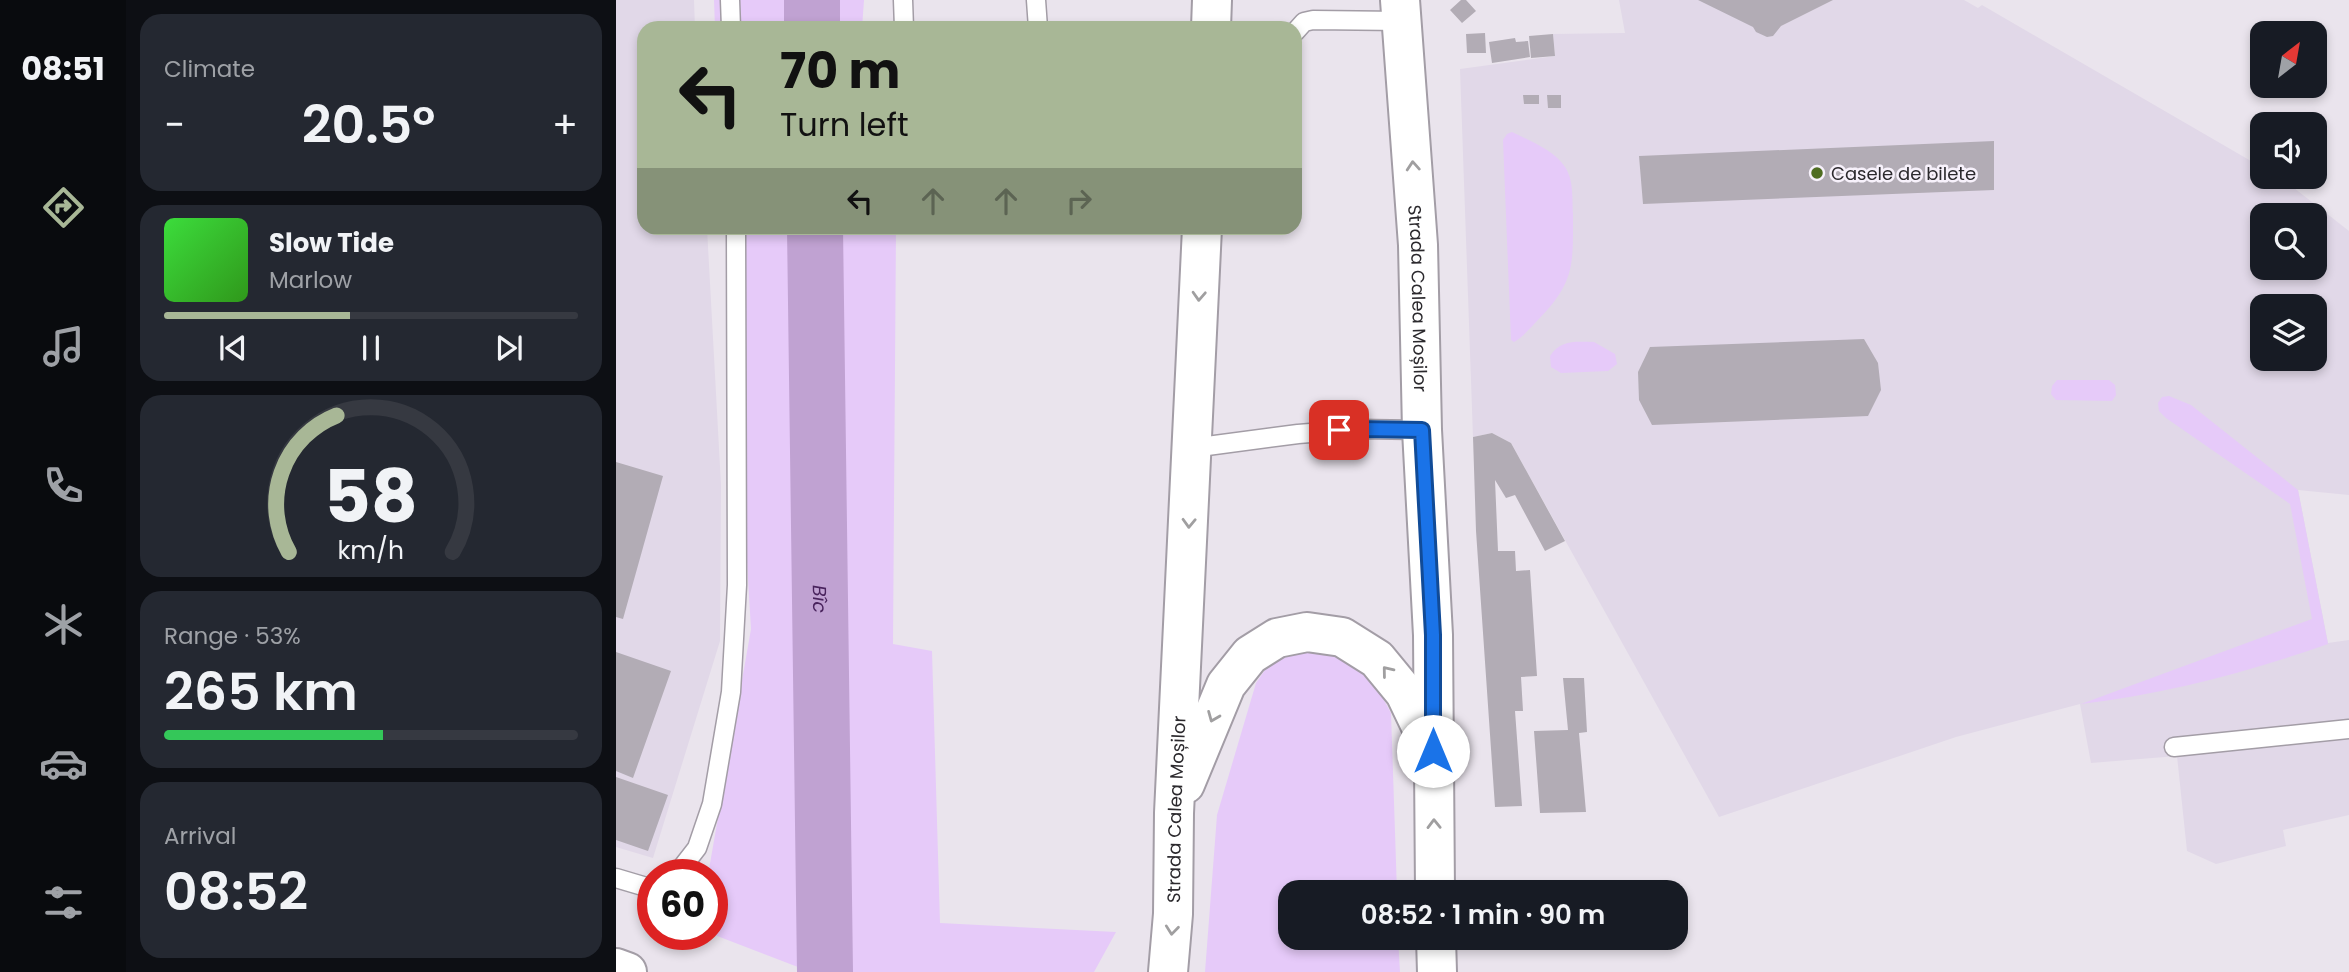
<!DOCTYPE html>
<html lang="en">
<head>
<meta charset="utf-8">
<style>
  :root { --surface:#171b24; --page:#242831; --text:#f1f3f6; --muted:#9ea1a6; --line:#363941; --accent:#a8b796 }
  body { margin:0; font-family:Poppins,sans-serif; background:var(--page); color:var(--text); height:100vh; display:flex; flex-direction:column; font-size:26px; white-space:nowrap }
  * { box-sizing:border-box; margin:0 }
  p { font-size:23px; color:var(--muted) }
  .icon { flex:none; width:38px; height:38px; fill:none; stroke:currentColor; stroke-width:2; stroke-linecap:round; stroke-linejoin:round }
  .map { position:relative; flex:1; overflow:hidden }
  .drawer { display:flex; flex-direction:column; gap:14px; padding:14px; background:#0d0f14; width:490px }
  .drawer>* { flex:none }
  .top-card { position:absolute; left:21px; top:21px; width:665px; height:214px; border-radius:21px; box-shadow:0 4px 10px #0003; background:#a8b796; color:#111; overflow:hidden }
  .needle { width:46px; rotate:31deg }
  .buttons { position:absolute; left:1634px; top:21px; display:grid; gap:14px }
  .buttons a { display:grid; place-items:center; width:77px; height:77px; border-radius:14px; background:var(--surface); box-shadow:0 4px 10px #0003; font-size:35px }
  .speed { position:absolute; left:21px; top:859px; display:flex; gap:14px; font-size:35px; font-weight:700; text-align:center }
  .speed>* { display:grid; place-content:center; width:91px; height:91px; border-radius:50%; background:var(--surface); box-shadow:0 4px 10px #0003; line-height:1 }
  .speed .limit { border:10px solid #d22; background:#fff; color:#111 }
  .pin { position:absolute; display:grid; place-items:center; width:60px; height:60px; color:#fff; margin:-30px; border-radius:14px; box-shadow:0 4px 10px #0006 }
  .me { position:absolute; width:77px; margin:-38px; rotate:0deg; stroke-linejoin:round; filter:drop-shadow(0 0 5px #0008) }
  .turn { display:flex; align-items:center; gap:24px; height:147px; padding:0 28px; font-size:32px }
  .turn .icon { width:91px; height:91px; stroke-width:2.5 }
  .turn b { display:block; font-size:49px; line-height:60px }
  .lanes { display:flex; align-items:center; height:66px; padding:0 28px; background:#0003; justify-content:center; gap:35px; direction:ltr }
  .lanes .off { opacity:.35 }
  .big { font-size:52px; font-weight:600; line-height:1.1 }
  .drawer .tile { flex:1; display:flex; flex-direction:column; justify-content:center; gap:10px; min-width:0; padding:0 24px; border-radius:21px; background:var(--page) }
  .drawer .dial { align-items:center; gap:0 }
  .dial svg { height:182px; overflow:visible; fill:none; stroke:var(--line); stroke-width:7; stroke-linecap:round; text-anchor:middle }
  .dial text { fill:var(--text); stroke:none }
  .song { display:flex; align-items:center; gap:21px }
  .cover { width:84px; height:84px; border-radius:10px; background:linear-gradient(135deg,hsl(120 70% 55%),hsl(110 70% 35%)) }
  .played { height:7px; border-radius:4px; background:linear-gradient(90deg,var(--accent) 45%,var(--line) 45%) }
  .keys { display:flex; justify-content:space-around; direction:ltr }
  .heat { display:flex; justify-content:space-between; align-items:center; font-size:38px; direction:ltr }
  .charge { height:10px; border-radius:5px; background:linear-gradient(90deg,#34c759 53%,var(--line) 0) }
  .trip { position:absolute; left:662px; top:880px; width:410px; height:70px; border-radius:21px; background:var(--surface); box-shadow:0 4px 10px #0003; font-weight:600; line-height:70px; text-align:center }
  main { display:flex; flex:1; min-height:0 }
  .tabs { display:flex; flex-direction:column; width:126px; justify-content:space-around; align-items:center; background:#090b0e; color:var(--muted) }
  .tabs .icon { width:49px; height:49px }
  .tabs .on { color:var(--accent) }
  .tabs b { font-size:32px; color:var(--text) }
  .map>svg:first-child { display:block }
</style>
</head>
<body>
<main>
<nav class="tabs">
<b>08:51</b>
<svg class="icon on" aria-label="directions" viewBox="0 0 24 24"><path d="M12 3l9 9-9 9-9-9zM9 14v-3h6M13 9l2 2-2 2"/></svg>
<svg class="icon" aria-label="music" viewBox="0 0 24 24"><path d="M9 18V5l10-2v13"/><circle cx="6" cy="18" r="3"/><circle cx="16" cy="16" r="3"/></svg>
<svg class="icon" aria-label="phone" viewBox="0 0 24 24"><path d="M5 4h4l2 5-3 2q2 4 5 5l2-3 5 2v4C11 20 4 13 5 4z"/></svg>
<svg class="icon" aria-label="climate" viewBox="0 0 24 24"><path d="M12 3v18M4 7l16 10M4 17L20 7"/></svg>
<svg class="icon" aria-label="car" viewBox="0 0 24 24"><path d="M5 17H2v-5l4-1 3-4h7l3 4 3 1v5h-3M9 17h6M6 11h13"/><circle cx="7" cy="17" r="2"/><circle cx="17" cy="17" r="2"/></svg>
<svg class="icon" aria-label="filters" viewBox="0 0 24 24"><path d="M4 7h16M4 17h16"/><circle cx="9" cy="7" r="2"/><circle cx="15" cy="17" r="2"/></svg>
</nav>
<section class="drawer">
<div class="tile"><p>Climate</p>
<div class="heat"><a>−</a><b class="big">20.5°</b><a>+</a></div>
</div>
<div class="tile">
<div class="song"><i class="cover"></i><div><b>Slow Tide</b><p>Marlow</p></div></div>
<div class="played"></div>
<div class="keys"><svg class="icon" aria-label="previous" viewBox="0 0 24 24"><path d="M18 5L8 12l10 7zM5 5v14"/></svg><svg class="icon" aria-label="pause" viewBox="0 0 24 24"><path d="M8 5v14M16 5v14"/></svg><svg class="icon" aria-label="next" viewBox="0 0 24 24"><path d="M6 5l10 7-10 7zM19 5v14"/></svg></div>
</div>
<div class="tile dial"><svg viewBox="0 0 100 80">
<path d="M14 69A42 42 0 1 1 86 69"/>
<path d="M14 69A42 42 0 0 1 35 9" stroke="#a8b796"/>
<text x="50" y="56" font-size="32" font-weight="700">58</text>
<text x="50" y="72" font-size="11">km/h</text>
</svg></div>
<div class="tile"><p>Range · 53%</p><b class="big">265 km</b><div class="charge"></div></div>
<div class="tile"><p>Arrival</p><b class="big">08:52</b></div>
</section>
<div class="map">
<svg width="1733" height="972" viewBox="0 0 1733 972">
  <rect width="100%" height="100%" fill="#eae4ed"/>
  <path fill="#e1d8e8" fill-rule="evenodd" d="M0,0H78L79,28H28V228H91L105,485L104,641L37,858L0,847Z
    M1003,0H1348L1362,8L1366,5L1647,168V177H1661L1669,181L1733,231V495L1682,490L1712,643L1733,640V815L1667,830L1670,846L1600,864L1571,851L1561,756L1475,763L1464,704L1340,737L1103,817L895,443L876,433L857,437L844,69L939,56L937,34L1009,33ZM1647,215H1699V268H1647ZM1647,306H1699V359H1647Z"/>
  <path fill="#e6caf9" d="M98,0H248L246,28H99Z
    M896,132C914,141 938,150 949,167C958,180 956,199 957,214C957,266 959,282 921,321C914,328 907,337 898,342L895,340L887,140L891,134Z
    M111,228H280L277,644L316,651L324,923L500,932L478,972H195L96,934V875H92L135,629Z
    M978,342L999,354L1001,364L992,371L945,373L935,367L934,356C945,339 960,342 978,342Z
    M1441,380H1493L1499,385L1500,395L1496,401L1440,400L1435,394L1436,386Z
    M1553,396L1575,405L1682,490L1712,644C1632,672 1550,694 1465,704L1696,619L1674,504L1550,418L1543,411L1542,403L1546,397Z
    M697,651L728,657L755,676L775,713L781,892H674V938H782L784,972H589L601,815L640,683L653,664L671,656Z"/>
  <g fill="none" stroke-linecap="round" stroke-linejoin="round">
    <g stroke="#c0a2d2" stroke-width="56">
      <path d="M196,0V28"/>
      <path id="s1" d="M199,228L209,972"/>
    </g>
  </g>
  <path fill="#b2acb5" d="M845,0H850L860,11L846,23L834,10Z
    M1082,0H1217L1165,26L1157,36L1151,37L1140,32L1137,27Z
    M869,33L870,53H851L850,34Z
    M937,34L939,56L915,58L913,36Z
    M899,38L900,42L912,41L914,57L876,63L873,42Z
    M907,95H923V104H908Z
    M931,95H945V108H932Z
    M1378,141V190L1027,204L1023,156Z
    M1248,339L1262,363L1265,390L1252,416L1036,425L1023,400L1022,372L1034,347Z
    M876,433L895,443L949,541L929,551L899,495L890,498L879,480L882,551H899L900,571L914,570L921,676L905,677L907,711H899L906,806L879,807L860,531L857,437Z
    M0,462L47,476L7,619L0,617Z
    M0,652L55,671L17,778L0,771Z
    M947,678H968L971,732L963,733L970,812L924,813L918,731L952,730Z
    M0,777L52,795L32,851L0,840Z"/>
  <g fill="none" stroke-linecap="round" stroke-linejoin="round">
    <g stroke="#a39da6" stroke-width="21">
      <path id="service" d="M114,0L115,28
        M287,0L288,28
        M420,0L422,28
        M679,32L688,22L697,20L785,21
        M576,448L682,434L744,429L806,430
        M1558,747L1733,729
        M60,875L81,848L96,804L115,692L121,585L120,228
        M0,878L37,889"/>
    </g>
    <g stroke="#a39da6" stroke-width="42">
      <g id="primary">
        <path id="s2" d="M784,0L802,245L806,430L817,635L819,892"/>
        <path d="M595,28L596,0"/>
        <path d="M569,784L610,685L634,655L661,638L691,632L726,637L761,659L789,693L813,743"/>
        <path d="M820,938L821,972"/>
        <path d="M0,968L11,972"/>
        <path id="s3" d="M552,972L557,914L558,813L586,228"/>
      </g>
    </g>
    <use href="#service" stroke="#fff" stroke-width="18"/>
    <use href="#primary" stroke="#fff" stroke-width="38"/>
  </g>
  <defs><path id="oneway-chevron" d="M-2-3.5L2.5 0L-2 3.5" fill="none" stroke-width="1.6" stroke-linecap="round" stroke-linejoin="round" transform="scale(1.75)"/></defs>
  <g stroke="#a09fa0">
    <use href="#oneway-chevron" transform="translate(797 166) rotate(-94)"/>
    <use href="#oneway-chevron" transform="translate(583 296) rotate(93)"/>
    <use href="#oneway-chevron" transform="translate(573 523) rotate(92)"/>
    <use href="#oneway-chevron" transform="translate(771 671) rotate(-129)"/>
    <use href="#oneway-chevron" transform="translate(597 717) rotate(112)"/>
    <use href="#oneway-chevron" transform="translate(818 824) rotate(-91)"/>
    <use href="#oneway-chevron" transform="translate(556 930) rotate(96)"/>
  </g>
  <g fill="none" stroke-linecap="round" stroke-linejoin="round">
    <g stroke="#114b97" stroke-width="18">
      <path id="route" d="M723,430L744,429L806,430L817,635V751"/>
    </g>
    <use href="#route" stroke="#1a73e8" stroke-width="12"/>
  </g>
  <circle fill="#4f6d21" stroke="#f7f1fb" stroke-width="2.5" cx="1201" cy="173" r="7"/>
  <g text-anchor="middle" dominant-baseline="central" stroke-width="5" stroke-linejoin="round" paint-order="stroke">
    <g font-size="18" fill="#2b292d" stroke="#f7f1fb" text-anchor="start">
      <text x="1215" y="173">Casele de bilete</text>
    </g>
    <g font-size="18" fill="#2b292d" stroke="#f7f1fb">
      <text stroke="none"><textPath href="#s2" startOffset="299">Strada Calea Moșilor</textPath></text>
      <text stroke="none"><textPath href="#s3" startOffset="163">Strada Calea Moșilor</textPath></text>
    </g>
    <g font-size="19" font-style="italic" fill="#49235d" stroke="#f7f1fb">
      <text stroke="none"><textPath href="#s1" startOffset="371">Bîc</textPath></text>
    </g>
  </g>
</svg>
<div class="buttons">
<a><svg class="needle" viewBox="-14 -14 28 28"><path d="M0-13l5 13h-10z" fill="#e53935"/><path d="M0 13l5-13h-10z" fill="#9ea1a6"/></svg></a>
<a><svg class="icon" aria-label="sound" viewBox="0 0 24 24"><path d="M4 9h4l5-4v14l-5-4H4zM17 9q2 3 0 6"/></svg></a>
<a><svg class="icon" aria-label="search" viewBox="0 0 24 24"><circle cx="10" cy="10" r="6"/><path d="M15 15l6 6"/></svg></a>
<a><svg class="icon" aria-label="layers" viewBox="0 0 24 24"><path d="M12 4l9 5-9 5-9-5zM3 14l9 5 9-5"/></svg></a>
</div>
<div class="speed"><div class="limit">60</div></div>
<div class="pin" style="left:723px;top:430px;background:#d93025"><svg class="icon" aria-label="arrive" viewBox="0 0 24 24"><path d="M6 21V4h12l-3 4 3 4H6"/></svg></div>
<svg class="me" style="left:817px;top:751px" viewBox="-20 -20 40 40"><circle r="19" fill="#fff"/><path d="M0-13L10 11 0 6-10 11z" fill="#1a73e8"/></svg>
<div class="trip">08:52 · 1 min · 90 m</div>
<div class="top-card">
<div class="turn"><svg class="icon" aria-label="left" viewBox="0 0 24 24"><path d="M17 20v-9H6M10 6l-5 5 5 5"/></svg><div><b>70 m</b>Turn left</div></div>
<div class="lanes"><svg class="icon" aria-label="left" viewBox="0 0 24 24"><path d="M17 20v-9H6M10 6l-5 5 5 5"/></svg><svg class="icon off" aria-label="ahead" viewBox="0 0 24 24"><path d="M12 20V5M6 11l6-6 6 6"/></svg><svg class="icon off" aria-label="ahead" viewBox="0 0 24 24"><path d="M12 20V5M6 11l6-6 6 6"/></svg><svg class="icon off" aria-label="right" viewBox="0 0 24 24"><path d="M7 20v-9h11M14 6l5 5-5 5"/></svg></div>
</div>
</div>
</main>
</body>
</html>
